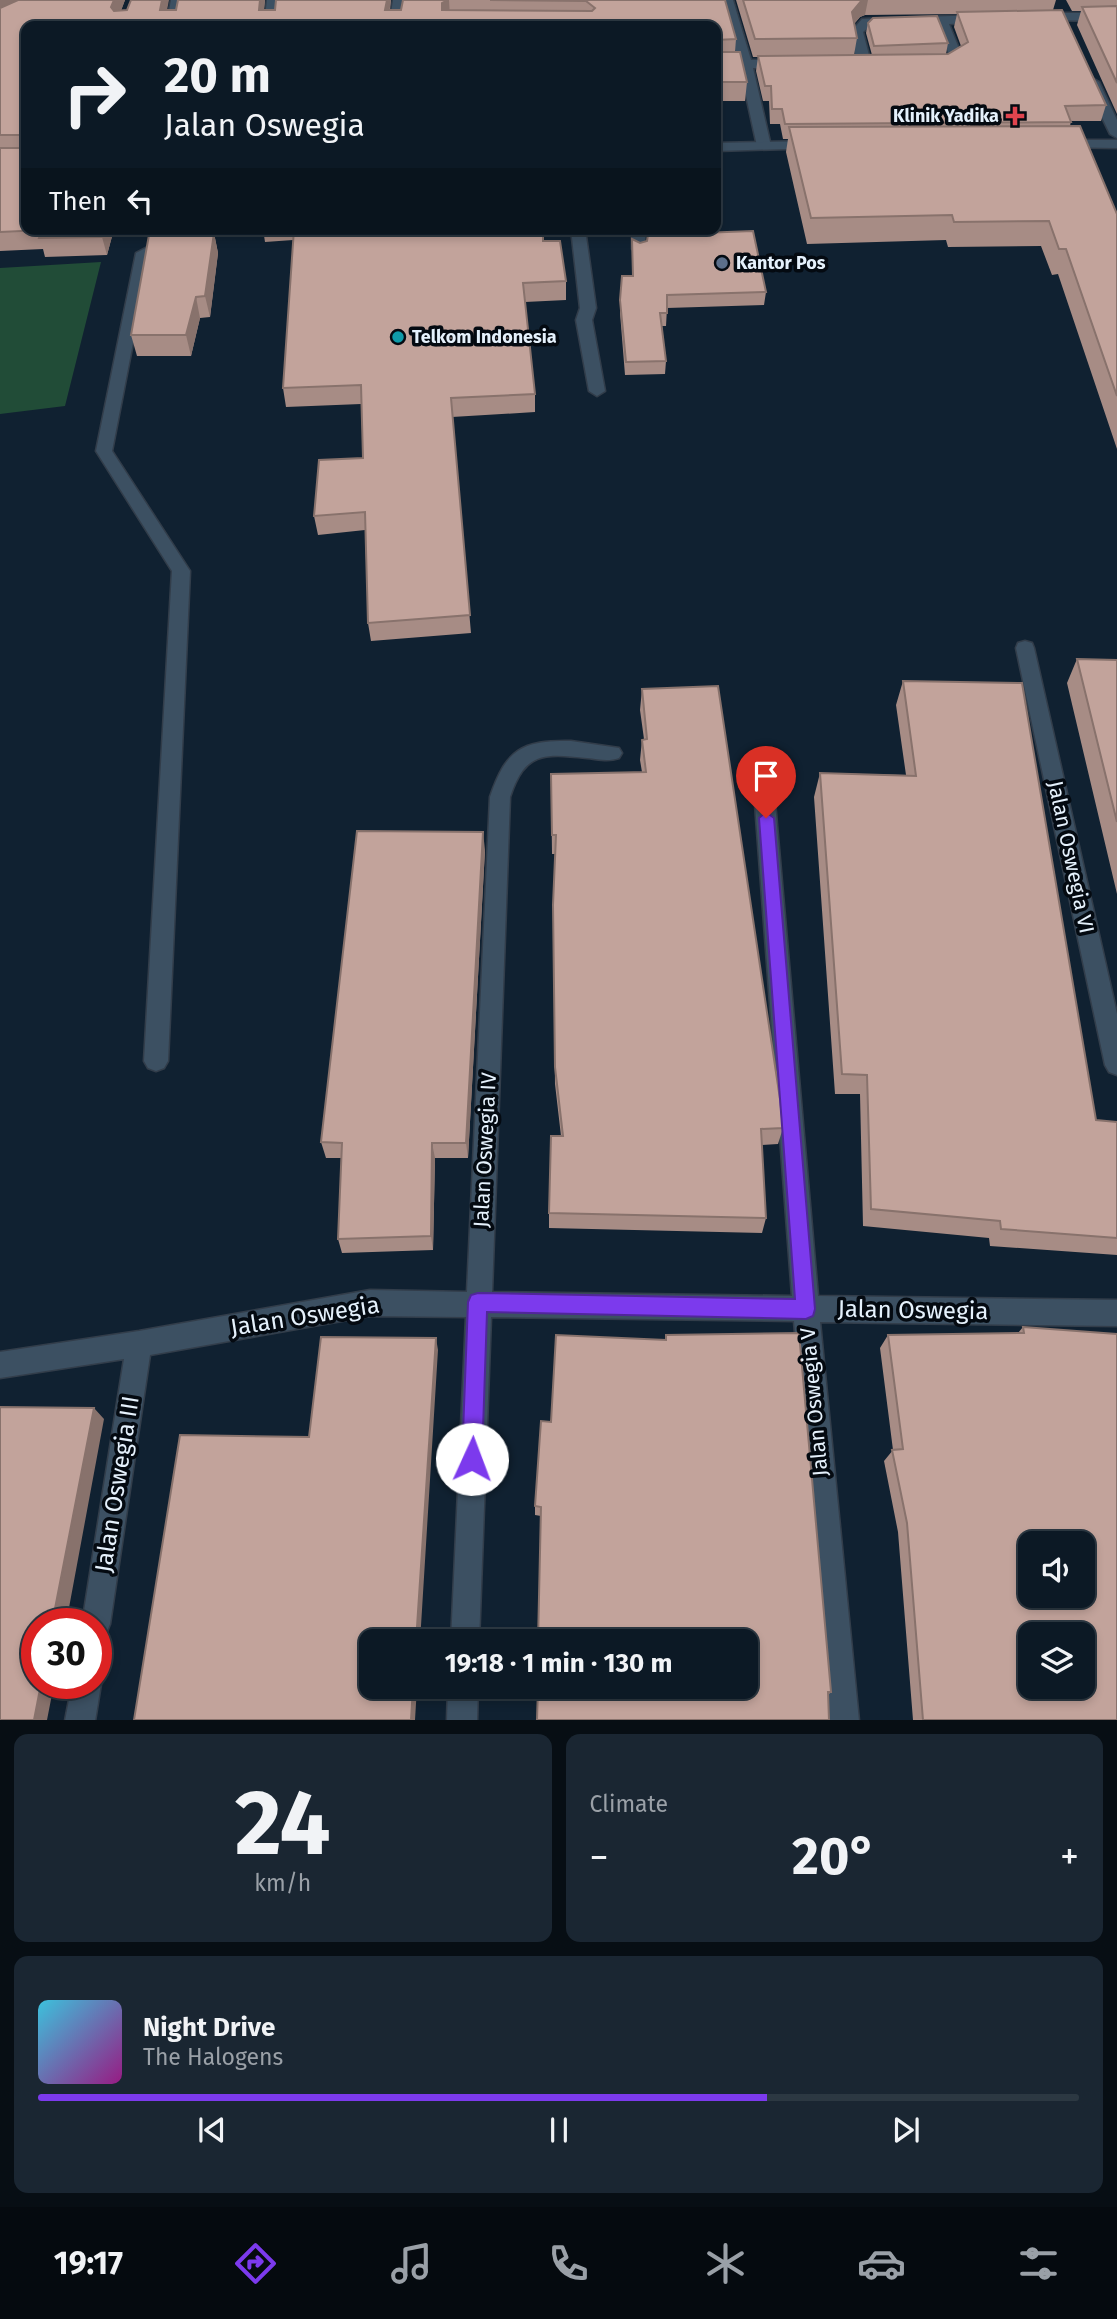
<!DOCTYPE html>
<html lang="en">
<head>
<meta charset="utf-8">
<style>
  :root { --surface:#0c1925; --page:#1a2632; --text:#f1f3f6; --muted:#9aa0a7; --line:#2c3842; --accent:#7c3aed }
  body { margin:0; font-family:"Fira Sans",sans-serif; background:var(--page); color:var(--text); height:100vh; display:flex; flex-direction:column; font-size:26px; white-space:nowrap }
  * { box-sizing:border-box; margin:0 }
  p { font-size:23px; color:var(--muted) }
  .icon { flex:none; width:38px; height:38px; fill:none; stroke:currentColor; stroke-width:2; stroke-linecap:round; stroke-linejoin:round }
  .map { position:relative; height:1720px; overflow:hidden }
  .sheet { display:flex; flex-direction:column; gap:14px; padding:14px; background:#070e14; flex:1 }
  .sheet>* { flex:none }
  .hud { position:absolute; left:21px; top:21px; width:700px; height:214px; border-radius:14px; box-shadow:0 4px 10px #0003,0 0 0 2px var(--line); background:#0c1925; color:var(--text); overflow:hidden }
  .buttons { position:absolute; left:1018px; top:1531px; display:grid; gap:14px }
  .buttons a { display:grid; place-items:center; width:77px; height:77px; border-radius:14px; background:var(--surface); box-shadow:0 4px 10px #0003,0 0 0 2px var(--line); font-size:35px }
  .speed { position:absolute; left:21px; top:1608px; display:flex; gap:14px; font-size:35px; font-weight:700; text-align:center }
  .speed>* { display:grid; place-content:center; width:91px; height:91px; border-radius:50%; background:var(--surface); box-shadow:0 4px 10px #0003,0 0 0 2px var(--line); line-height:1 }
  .speed .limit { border:10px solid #d22; background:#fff; color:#111 }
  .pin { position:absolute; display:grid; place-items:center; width:60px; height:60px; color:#fff; margin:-72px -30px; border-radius:50% 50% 50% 0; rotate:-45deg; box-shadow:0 0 7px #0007 }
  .pin .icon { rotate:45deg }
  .me { position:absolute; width:77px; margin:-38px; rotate:2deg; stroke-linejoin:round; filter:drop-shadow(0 0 5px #0008) }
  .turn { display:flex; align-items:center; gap:24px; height:147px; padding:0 28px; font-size:32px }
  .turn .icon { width:91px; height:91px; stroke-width:2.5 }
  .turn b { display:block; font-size:49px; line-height:60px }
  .then { display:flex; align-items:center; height:66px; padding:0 28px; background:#0003; gap:14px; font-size:26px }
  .big { font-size:52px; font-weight:700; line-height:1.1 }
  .sheet .tile { flex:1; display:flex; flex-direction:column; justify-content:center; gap:10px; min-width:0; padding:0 24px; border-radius:14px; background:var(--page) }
  .sheet .dial { align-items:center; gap:0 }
  .dial b { font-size:91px; line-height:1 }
  .song { display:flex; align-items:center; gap:21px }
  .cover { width:84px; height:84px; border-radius:10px; background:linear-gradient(135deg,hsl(190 70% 55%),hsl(310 70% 35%)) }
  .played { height:7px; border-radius:4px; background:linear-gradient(90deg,var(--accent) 70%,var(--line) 70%) }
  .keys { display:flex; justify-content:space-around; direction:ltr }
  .heat { display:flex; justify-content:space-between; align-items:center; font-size:38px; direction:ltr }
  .sheet .tiles { flex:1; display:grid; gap:14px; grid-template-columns:1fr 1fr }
  .tile:last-child { grid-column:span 2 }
  .trip { position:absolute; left:359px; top:1629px; width:399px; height:70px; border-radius:14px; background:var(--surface); box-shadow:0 4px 10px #0003,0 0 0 2px var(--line); font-weight:700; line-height:70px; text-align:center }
  .menu { display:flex; height:112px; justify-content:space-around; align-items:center; background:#050a0f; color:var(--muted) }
  .menu .icon { width:49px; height:49px }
  .menu .active { color:var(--accent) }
  .menu b { font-size:32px; color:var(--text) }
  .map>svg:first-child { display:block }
</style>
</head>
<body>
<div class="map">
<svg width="1117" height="1721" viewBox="0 0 1117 1721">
  <rect width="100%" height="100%" fill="#102131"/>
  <path fill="#214c37" d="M101,262L65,406L0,414V268Z"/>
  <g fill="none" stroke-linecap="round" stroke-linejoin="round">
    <g stroke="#323d4a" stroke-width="3">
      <path id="lane" d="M182,229H202L150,255L112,451L190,571L168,1061L164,1068L156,1071L148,1068L144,1061L172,571L96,451L136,253Z
        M632,229H646L644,252L639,253L632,249Z"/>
    </g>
    <g stroke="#323d4a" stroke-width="3">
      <path id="street" d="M171,0H183L178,26H166Z
        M267,0H279L276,26H264Z
        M393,0H405L401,26H389Z
        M721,0H733L751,60H784L791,64L784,68H753L771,146L769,149H759L757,146L740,68H716V60H738Z
        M1039,13H1117V21L1035,20L1033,17Z
        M982,15L986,16V22L949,24L962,56L961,59L935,68L928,64L949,54L937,24L870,26L863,32L871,63L864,67L857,63L851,32L862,19Z
        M1092,78L1099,82L1117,120V138L1110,134L1085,82Z
        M571,229H585L596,308L592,320L605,391L597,396L589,391L576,320L580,308Z
        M1025,641L1032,643L1034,648L1117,1014V1075L1109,1072L1105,1065L1016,648L1018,643Z
        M571,741L619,748L622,753L619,758C608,762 598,759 587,758C543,753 525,752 510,797L492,1292L792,1296L754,791L757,785L764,783L771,785L774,791L818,1296L1117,1300V1326L820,1322L859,1721H829L794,1321L491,1317L479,1642H451L466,1317L370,1316L150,1355L110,1624L106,1634L96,1638V1624H82L124,1359L0,1378V1352L139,1331L370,1290L467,1292L490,797C506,750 521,740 571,741Z
        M96,1674L101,1684L95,1721H65L72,1684H96Z
        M448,1687H478L477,1721H447Z"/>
    </g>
    <g stroke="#323d4a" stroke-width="3">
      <path id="secondary" d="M1061,140H1117V148L1056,147V141Z
        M815,141L820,142V148L716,151V143Z"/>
    </g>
    <use href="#lane" fill="#3c5062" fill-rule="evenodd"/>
    <use href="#street" fill="#3c5062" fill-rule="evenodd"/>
    <use href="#secondary" fill="#3c5062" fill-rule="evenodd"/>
  </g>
  <path fill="#a78c85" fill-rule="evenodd" d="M0,0H125L121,10H176L178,0H265L264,10H275L276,0H391L390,10H401L403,0H725L736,39L735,52L747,82L745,101H716V26H26V229H114L107,255L45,257L43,249L0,251Z
    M736,0H1056L1053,10L1106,105L1101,121H1071L1070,126L1117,214V449L1058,274L1052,275L1041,246L948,247L946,240L807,244L786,152L788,139H783L780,124H770L769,101H763L756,71L758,57H753ZM957,14L954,27L961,46L948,54H946L948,43L868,23L866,33L872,55H854L857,38L854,24L860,17L865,15Z
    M1066,0H1117V114L1077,25L1081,11H1072Z
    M263,229H543V241L566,281V300L525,302L535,394V412L452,417L471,633L371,641L368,623L365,530L318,535L314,516L363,458L361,404L286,407L283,388L293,240L265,242Z
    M214,233L218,253L210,317L200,318L191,356H137L131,335Z
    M632,239L766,292L764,305L667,308L666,326H662L666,361L665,374L625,375L620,313L622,276H632Z
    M1077,659L1117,660V894L1067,683Z
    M903,681L1096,1120L1117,1122V1255L990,1246L989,1238L863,1226L860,1094H835L814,797L820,773L906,775L896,705Z
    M642,689L783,1128L778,1144L762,1145L766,1218L762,1233L549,1228V1213L561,1136L555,1084L553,905L555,854H552L551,774L642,772L640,760L642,740L644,739L640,710Z
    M485,850L468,1158H435L433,1250L342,1253L338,1239L342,1158H326L321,1142Z
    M1023,1327L1117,1720H913L898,1532L884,1461L893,1450L880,1348L888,1335L1018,1333Z
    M666,1335L831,1692L828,1695L541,1516L535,1515V1506L551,1422L665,1340Z"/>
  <path fill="#88726c" d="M0,0H35L0,16Z
    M114,0H125L116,25L111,7Z
    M162,0H169L164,26L160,10Z
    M260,0H265L262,26L259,10Z
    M387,0H391L387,26L385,10Z
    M448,0H449L450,17L442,10V3Z
    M862,0H868L865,15L860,17L849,30L852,12Z
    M104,229H114L107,255L102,237Z
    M214,233L218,253L210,317L205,296Z
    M196,297L200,318L191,356L186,335Z
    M483,832L485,850L468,1158L466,1143Z
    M432,1143L435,1158L433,1250L431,1236Z
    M436,1338L438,1350L420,1642H416Z
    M94,1408L104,1419L66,1624H52Z
    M41,1684H54L47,1720H34Z
    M413,1687H417L415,1720H411Z"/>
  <path fill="#c2a39b" stroke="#88726c" stroke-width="2" fill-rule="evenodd" d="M18,0H114L111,7L114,11L127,10L131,0H162L160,10H176L178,0H260L259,10H275L276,0H387L385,10H401L403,0H448L442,3V10L592,11L595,8L586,1L490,0H725L736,39L716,40V26H26V229H104L102,237L39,238L42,230L0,232V148H20L23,138L20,135H0V8Z
    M743,0H862L852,12L857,38L755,39Z
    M1117,6V83L1082,7Z
    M1062,10L1106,105L1065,106L1071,122L785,124L782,109H772L771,86H765L758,56L948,54L968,42L957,12Z
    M937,16L948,43L874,46L868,23L873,18Z
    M716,51L718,52H740L747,82H716Z
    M1080,126L1117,214V396L1066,249H1059L1049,221L954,222L952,215L811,218L789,127Z
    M294,229H543V241H560L566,281L523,283L535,394L451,398L470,615L368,623L365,512L314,516L319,460L363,458L361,385L283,388Z
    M753,231L766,292L667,295V313H660L666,361L626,362L620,300L622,276H633L632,239L640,243L647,241L648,235Z
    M214,233L205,296L196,297L186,335H131L149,235Z
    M1077,659L1117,660V822Z
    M903,681L1022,683L1096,1120L1117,1122V1238L1001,1229L1000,1221L871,1209L867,1075L842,1074L820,773L916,776Z
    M718,686L780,1099L783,1128L761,1129L766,1218L549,1213L551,1136H563L555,1067L553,905L556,835H552L551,774L646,772L642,740L647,739L642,689Z
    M357,831L483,832L466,1143H432L431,1236L338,1239L342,1143L321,1142Z
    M1023,1327L1117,1334V1720H923L907,1523L892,1450L903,1449L888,1335L1024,1333ZM1031,1544H1083V1596H1031ZM1031,1634H1083V1687H1031Z
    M799,1333L831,1692H828L829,1720H537L538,1687H746V1642H538L541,1507L535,1506L541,1421L551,1422L556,1335L666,1340V1335Z
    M321,1337L436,1338L416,1642H371V1687H413L411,1720H134L180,1435L309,1437Z
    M0,1407L94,1408L52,1624H37V1684H41L34,1720H0Z"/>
  <path fill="#7c3aed" stroke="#51269a" stroke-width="2" d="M766,812L774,818L815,1309L813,1316L806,1319L487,1312L482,1459L479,1466L472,1469L465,1466L462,1459L468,1302L471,1295L478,1293L795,1299L759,818Z"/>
  <path fill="#e0444e" stroke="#040a11" stroke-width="2.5" d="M1011.5 105.5h7v7h7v7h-7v7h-7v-7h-7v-7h7z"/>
  <circle fill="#5c6f8a" stroke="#040a11" stroke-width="2.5" cx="722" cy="263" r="7"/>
  <circle fill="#0f9aa8" stroke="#040a11" stroke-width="2.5" cx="398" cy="337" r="7"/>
  <g text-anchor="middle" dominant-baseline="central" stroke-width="7" stroke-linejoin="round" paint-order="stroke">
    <g font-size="18" font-weight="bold" fill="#e5f1fc" stroke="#040a11" text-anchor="start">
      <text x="999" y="116" text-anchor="end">Klinik Yadika</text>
      <text x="736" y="263">Kantor Pos</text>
      <text x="412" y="337">Telkom Indonesia</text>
    </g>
    <g font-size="21" fill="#e5f1fc" stroke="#040a11">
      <text transform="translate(1071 857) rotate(78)">Jalan Oswegia VI</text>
      <text transform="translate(485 1150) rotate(-87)">Jalan Oswegia IV</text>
      <text transform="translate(814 1402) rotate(-95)">Jalan Oswegia V</text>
    </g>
    <g font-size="24" fill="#e5f1fc" stroke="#040a11">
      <text transform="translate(913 1310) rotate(1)">Jalan Oswegia</text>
      <text transform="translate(305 1316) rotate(-9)">Jalan Oswegia</text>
      <text transform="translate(117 1484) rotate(-81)">Jalan Oswegia III</text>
    </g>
  </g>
</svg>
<div class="buttons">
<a><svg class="icon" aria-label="sound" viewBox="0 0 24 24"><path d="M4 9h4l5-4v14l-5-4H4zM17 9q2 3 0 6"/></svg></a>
<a><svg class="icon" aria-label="layers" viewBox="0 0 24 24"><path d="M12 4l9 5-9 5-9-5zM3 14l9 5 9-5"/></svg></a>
</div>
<div class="speed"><div class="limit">30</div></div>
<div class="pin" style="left:766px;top:818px;background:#d93025"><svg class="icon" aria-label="arrive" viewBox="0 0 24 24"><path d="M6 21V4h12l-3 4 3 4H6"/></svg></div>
<svg class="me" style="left:472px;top:1459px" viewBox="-20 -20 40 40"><circle r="19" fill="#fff"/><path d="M0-13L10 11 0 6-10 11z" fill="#7c3aed"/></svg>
<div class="trip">19:18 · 1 min · 130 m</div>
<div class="hud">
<div class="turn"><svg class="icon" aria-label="right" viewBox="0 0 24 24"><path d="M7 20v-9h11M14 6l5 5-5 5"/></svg><div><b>20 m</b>Jalan Oswegia</div></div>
<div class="then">Then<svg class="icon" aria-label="left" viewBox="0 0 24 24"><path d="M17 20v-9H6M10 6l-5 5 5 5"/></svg></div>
</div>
</div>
<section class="sheet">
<div class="tiles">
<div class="tile dial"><b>24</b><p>km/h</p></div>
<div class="tile"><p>Climate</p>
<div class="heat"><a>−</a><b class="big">20°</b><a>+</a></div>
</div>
<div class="tile">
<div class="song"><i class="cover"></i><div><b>Night Drive</b><p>The Halogens</p></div></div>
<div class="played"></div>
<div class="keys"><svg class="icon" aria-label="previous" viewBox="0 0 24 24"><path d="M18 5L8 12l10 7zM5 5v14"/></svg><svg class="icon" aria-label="pause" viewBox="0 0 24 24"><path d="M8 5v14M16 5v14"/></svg><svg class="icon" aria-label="next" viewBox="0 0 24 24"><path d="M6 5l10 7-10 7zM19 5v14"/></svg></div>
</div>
</div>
</section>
<nav class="menu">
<b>19:17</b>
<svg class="icon active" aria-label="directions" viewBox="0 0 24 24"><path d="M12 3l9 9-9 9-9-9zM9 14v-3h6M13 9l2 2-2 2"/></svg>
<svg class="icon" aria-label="music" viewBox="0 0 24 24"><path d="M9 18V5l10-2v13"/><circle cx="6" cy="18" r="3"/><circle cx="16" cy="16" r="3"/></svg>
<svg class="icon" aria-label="phone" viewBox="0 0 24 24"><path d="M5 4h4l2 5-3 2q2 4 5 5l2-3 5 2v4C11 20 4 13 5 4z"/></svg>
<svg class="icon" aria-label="climate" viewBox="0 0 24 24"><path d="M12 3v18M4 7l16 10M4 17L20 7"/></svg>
<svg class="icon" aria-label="car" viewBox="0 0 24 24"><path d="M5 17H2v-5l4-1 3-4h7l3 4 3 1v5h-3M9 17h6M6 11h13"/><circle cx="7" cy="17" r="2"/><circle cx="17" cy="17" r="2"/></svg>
<svg class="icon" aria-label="filters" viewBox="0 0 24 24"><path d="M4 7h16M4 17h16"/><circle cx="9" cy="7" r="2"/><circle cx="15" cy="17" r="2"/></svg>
</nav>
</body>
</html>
